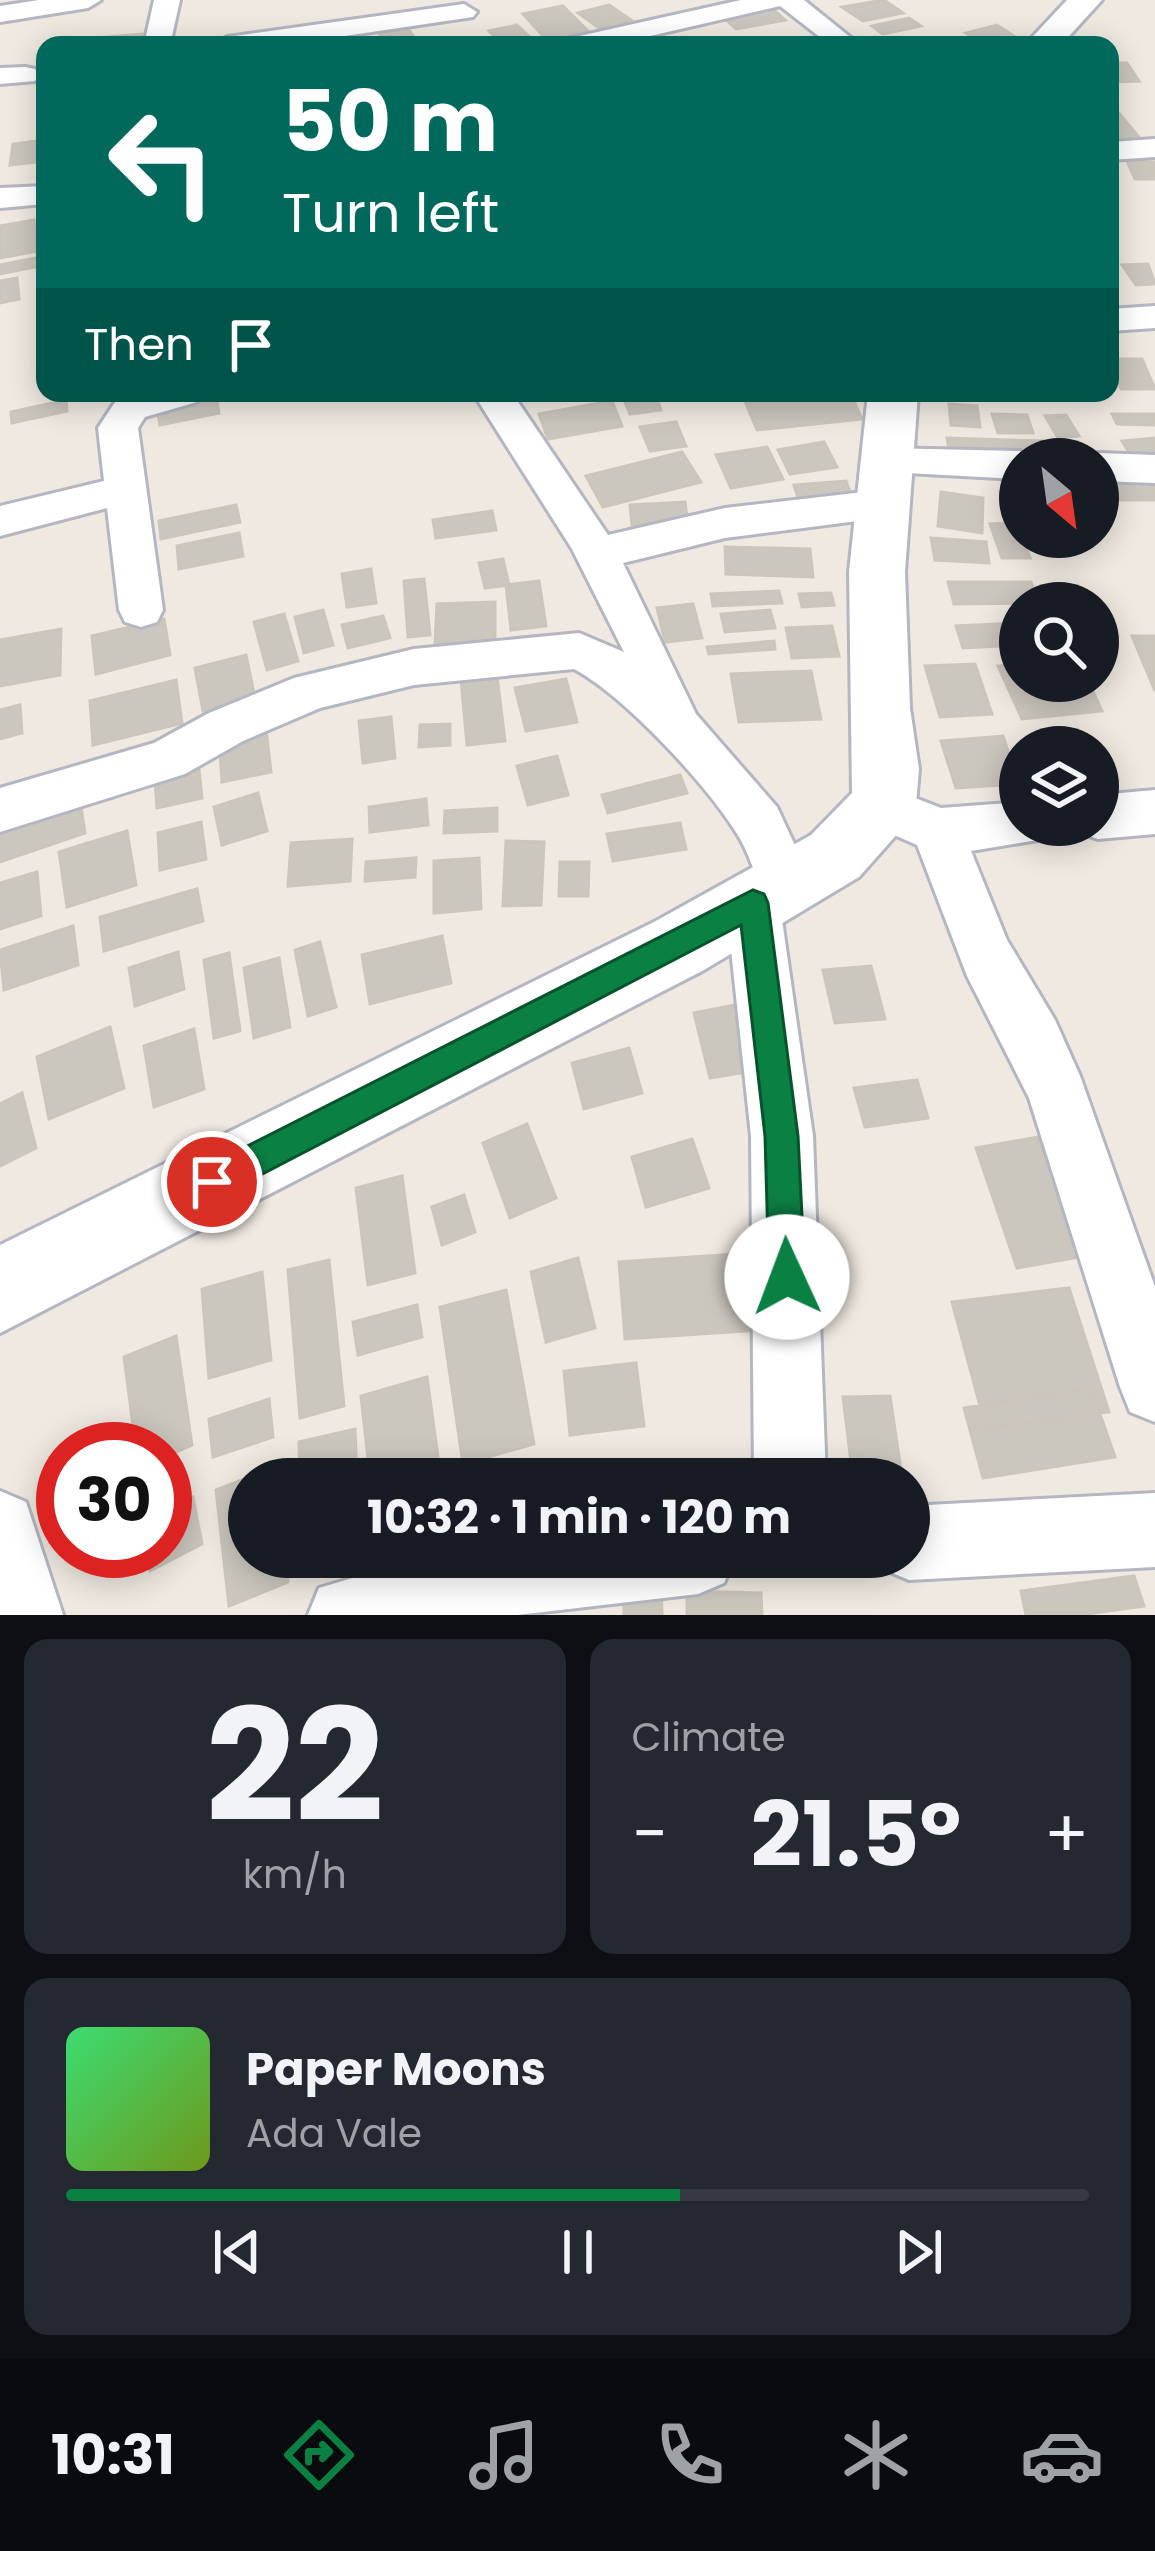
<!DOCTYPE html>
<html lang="en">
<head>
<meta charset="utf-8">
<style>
  :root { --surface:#171b24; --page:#242831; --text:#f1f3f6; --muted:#9ea1a6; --line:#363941; --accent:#0b8043 }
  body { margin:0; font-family:Poppins,sans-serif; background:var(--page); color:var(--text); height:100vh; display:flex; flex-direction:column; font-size:45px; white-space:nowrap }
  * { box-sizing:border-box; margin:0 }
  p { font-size:39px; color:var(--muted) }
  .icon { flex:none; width:66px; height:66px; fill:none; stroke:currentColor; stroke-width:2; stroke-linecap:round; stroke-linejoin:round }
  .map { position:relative; height:1615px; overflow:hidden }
  .drawer { display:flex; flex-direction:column; gap:24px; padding:24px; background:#0d0f14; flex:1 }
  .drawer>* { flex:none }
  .banner { position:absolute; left:36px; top:36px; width:1083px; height:366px; border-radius:24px; box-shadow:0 6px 30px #0003; background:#00695c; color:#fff; overflow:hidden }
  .needle { width:78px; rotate:151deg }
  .tools { position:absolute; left:999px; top:438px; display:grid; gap:24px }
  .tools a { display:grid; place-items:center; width:120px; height:120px; border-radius:50%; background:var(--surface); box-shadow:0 6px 30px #0003; font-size:60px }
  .speed { position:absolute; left:36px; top:1422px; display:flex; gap:24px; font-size:60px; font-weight:700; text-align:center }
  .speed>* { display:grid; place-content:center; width:156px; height:156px; border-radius:50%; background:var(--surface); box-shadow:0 6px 30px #0003; line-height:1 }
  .speed .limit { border:18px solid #d22; background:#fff; color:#111 }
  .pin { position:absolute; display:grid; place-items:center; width:102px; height:102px; color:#fff; margin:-51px; border:6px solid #fff; border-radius:50%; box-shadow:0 3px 12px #0007 }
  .me { position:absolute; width:132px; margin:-66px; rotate:358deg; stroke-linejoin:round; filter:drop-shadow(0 0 9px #0008) }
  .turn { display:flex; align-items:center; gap:42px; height:252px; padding:0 48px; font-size:54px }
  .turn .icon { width:156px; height:156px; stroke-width:2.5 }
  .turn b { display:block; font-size:84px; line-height:102px }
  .then { display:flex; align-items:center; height:114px; padding:0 48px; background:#0003; gap:24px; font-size:45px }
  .big { font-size:90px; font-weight:700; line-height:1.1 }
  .drawer .widget { flex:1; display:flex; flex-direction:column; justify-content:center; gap:18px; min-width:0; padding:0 42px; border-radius:24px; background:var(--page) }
  .drawer .dial { align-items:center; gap:0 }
  .dial b { font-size:156px; line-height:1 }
  .song { display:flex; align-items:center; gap:36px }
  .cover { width:144px; height:144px; border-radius:18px; background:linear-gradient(135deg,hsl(140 70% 55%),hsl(80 70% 35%)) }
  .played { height:12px; border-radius:6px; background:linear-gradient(90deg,var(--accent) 60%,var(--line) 60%) }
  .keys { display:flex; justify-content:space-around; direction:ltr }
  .heat { display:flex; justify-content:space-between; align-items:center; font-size:66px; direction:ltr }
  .drawer .tiles { flex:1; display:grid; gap:24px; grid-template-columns:1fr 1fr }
  .widget:last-child { grid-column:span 2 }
  .trip { position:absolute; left:228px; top:1458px; width:702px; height:120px; border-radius:60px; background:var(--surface); box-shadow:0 6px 30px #0003; font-weight:700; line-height:120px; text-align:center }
  .menu { display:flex; height:192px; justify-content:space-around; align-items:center; background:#090b0e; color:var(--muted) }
  .menu .icon { width:84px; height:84px }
  .menu .on { color:var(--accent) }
  .menu b { font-size:54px; color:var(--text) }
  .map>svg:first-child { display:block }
</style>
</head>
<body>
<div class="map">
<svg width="1155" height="1615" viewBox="0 0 1155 1615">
  <rect width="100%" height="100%" fill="#efe9e1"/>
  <path fill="#cbc7bf" stroke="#cbc5ba" stroke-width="3" d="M884,0L903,13L863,21L842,7Z
    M609,5L631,20L599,28L578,13Z
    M563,6L588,31L546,39L523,14Z
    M773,9L785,20L736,29L724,18Z
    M909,18L921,26L883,34L872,26Z
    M405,24L415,39L385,44L377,29Z
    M517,25L538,45H503L489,31Z
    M997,25L1020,40L985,45L966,33Z
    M142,34L145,45H88L83,39Z
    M1110,63H1127L1139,81L1110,82Z
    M1110,105H1112L1138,136L1110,138Z
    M45,140V161L10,165L13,144Z
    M1127,161L1155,162V179H1135Z
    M34,220L38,251L0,258V226Z
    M45,256V265L0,274V265Z
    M1148,264L1155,284L1136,285L1122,265Z
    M17,278L19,299L0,303V281Z
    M1110,359H1142L1155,389H1121Z
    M655,393L661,410L630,414L622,395Z
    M795,393H850L862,419L757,430L744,399Z
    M216,396L219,413L160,425L157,408Z
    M66,400L67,411L12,423L11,412Z
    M612,401L622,426L548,439L539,414Z
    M949,404L977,406L980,427L951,425Z
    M992,414L1027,415L1033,433H998Z
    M1112,414H1155V425L1117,424Z
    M1066,415L1079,436L1058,438L1045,416Z
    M676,422L686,446L650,451L640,427Z
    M947,438L1043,441L1048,456L950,454Z
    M1155,438V454L1132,457L1122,441Z
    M824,442L837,467L790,474L778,450Z
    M767,447L783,479L731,488L716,455Z
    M682,452L701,482L603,507L586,476Z
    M1104,473H1155V500H1115Z
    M846,481L853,500L800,504L794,485Z
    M941,492L983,498L982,533L938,526Z
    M685,502L688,523L632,525L630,505Z
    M236,505L240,522L161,539L159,521Z
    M492,511L496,530L436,538L433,520Z
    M1018,523L1030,558H1002L990,524Z
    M239,533L243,556L179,569L177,546Z
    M931,538L986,542L989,563L935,560Z
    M725,547L810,549L813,577L726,574Z
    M503,559L509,585L485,588L479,563Z
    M371,569L376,603L347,607L342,574Z
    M424,579L430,635L408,637L404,581Z
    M539,581L546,626L511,630L506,585Z
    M948,582H1031L1038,603L954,604Z
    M779,591L782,603L713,606L711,594Z
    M831,593L834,605L802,607L799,594Z
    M495,602V640L435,643L437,604Z
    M693,604L702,638L665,642L657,608Z
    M323,610L333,645L304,653L295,617Z
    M770,610L775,628L725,632L721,614Z
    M284,614L298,661L267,670L254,622Z
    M383,616L390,638L348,648L342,625Z
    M164,619L170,655L96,674L92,636Z
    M1020,623V645L963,648L956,626Z
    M832,626L839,656L792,658L786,628Z
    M61,629L60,675L0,686V640Z
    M1132,636H1155V691Z
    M774,641L775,649L709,654L707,647Z
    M246,655L255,698L203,711L195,668Z
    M975,664L992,714L940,717L925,666Z
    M1020,664V681H1088L1102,711L1022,719L998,666Z
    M811,671L821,719L739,722L731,674Z
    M497,676L505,741L467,745L461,679Z
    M566,679L577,722L526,731L515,688Z
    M176,680L182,723L93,745L90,701Z
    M20,705L22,733L0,739V710Z
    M391,717L395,758L363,763L359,721Z
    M450,724V745L419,747L420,725Z
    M266,729L271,772L222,782L219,739Z
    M1003,736L1019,784L956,788L941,741Z
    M557,756L568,795L528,805L517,766Z
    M199,770L202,798L157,808L155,780Z
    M680,775L687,793L608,813L602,795Z
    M258,793L267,831L222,845L214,807Z
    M426,799L428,825L370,832L369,807Z
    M81,807L85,833L0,862V833Z
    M497,808V831L444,833L445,811Z
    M201,822L206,859L160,870L158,833Z
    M680,823L686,849L613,861L607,834Z
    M127,831L136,885L67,907L59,852Z
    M352,839L350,881L288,886L291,843Z
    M506,841L544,842L541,905L503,906Z
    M416,858L415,877L365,881L366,862Z
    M479,858L481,909L434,913V861Z
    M560,862H589L588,896H559Z
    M37,872L41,916L0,929V883Z
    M197,889L203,921L104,951L100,917Z
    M73,926L78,965L4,990L0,950Z
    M442,936L451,983L370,1004L362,955Z
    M320,942L336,1007L308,1016L295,950Z
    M178,952L184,989L135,1006L129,968Z
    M229,953L240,1031L214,1038L204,960Z
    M279,958L290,1027L254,1038L244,968Z
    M871,966L885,1019L835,1023L823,970Z
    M740,1004L758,1070L710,1078L694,1013Z
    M110,1027L124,1088L49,1119L37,1057Z
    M194,1029L204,1089L154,1107L144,1046Z
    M629,1048L642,1093L584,1109L572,1063Z
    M917,1080L928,1118L865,1127L854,1088Z
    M22,1093L36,1148L0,1166V1104Z
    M527,1124L556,1198L510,1218L483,1143Z
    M1044,1136L1090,1255L1017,1268L976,1148Z
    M692,1139L709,1188L646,1207L632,1157Z
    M402,1176L415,1273L368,1285L356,1188Z
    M464,1195L475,1232L442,1245L432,1207Z
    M750,1253L760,1330L625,1339L619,1262Z
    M578,1258L595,1328L546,1342L531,1272Z
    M329,1260L344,1406L300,1418L288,1270Z
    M262,1272L271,1360L209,1378L202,1289Z
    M1069,1288L1109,1412L986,1428L952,1302Z
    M506,1290L534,1444L463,1464L440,1307Z
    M417,1305L422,1337L358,1355L353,1322Z
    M176,1336L192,1445L165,1457V1449H136L124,1357Z
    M636,1363L644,1426L570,1435L564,1371Z
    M427,1377L438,1457L370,1477L361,1396Z
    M1091,1388L1115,1457L983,1478L964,1408Z
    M890,1396L902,1477L853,1478L843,1397Z
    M269,1399L273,1437L213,1457L209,1419Z
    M355,1429L357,1479H300L299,1442Z
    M272,1468L274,1479H249V1557H284L288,1582L229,1606L216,1490Z
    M193,1497L202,1544L150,1571L146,1551H165V1511Z
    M624,1576H661L662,1615H624Z
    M1134,1576L1144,1606L1080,1615H1026L1021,1591Z
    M687,1591L761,1593L762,1615H687Z"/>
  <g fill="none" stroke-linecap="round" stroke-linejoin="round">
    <g stroke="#b4b7c1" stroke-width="6">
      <path id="street" d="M39,0H101L88,8L0,22V6Z
        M154,0H180L170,45H144Z
        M741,0H804L860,45H830L780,6L611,45H563L566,39Z
        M464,4L477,12L473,17L284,45H214L227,37Z
        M25,67L35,69L39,75L35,81L0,84V68Z
        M1155,139V157L1110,160V142Z
        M45,186V204L0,208V188Z
        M1155,306V328L1110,331V309Z
        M140,393H203L197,402L145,417L138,428L163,610L157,622L141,627L125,622L119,610L107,508L0,536V506L104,481L98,428L117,399Z
        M473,393H512L608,535L725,508L881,490L896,494L902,504L896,514L881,518L725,538L623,563L696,714L777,807L813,884L805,901L780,906L813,1136L826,1479H754L751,1136L726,903L734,886L758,880C752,866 747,850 739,837C709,787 625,696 574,669L414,685L320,708L243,741L185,774L0,832V788L154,743L209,713L294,678L414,649L579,633L624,652L572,549Z
        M884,448L1020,451L1036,459H1020V479L870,471L864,461L870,451Z
        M1098,453L1155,455V483L1098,481V459H1083Z
        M1155,790V834L1098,839L1080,833L1076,825H1098V795Z
        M910,796L941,808L1020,802V825H1045L1038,840L971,851L1007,940L1055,1020L1080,1076L1155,1287V1422L1130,1412L1120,1387L1029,1098L967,976L917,845L892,834L884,818L892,802Z
        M0,1491L26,1502L63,1615H0Z
        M1155,1493V1567L909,1580L883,1569L878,1557H909V1506Z
        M422,1557H735L724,1583L698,1594L517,1615H308L319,1588Z"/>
    </g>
    <g stroke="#b4b7c1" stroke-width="6">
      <path id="secondary" d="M1067,0H1102L1061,45H1025Z
        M868,393H918L905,572L910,708L919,769L916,804L906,824L859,877L704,970L0,1333V1245L654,922L811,835L852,793L849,572Z"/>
    </g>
    <use href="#street" fill="#fff" fill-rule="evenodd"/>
    <use href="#secondary" fill="#fff" fill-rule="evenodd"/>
  </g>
  <path fill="#0b8043" stroke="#07532c" stroke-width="3" d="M753,890L764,894L768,903L798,1136L805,1277L799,1289L787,1294L774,1289L769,1277L765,1136L741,925L224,1194L212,1199L200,1194L195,1182L200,1170Z"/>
</svg>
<div class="tools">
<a><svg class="needle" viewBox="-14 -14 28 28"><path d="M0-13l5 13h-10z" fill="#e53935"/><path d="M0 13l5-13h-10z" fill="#9ea1a6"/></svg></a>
<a><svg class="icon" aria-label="search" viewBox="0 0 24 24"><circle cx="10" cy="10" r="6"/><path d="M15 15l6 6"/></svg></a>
<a><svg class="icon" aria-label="layers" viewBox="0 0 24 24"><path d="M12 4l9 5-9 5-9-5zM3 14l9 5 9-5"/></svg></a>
</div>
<div class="speed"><div class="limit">30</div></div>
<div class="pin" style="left:212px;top:1182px;background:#d93025"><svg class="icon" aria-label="arrive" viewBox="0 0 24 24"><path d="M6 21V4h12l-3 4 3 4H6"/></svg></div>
<svg class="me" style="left:787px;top:1277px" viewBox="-20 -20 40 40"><circle r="19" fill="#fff"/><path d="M0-13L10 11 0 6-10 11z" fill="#0b8043"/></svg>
<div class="trip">10:32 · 1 min · 120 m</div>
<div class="banner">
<div class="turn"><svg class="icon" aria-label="left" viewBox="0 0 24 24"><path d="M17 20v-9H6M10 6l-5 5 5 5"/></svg><div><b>50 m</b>Turn left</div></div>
<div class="then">Then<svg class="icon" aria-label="arrive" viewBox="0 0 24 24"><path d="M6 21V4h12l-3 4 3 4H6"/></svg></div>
</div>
</div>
<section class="drawer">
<div class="tiles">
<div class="widget dial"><b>22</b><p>km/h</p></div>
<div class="widget"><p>Climate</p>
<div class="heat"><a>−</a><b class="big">21.5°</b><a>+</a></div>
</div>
<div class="widget">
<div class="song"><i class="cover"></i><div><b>Paper Moons</b><p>Ada Vale</p></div></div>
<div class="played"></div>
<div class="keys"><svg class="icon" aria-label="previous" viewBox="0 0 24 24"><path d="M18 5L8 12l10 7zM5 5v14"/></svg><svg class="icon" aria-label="pause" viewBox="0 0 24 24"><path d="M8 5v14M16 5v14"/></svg><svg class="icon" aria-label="next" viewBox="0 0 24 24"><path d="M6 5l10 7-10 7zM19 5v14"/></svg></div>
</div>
</div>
</section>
<nav class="menu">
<b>10:31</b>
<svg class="icon on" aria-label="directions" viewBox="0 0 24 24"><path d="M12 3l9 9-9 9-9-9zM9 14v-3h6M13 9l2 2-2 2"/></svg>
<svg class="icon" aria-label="music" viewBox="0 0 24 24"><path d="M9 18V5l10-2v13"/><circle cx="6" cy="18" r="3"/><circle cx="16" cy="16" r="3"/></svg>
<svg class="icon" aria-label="phone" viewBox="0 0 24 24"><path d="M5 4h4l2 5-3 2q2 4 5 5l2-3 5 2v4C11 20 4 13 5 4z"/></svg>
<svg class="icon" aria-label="climate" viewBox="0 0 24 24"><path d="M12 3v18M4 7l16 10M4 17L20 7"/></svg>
<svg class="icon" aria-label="car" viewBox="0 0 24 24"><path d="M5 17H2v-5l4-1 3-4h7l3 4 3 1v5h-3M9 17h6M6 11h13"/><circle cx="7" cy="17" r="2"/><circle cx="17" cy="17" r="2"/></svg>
</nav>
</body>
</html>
